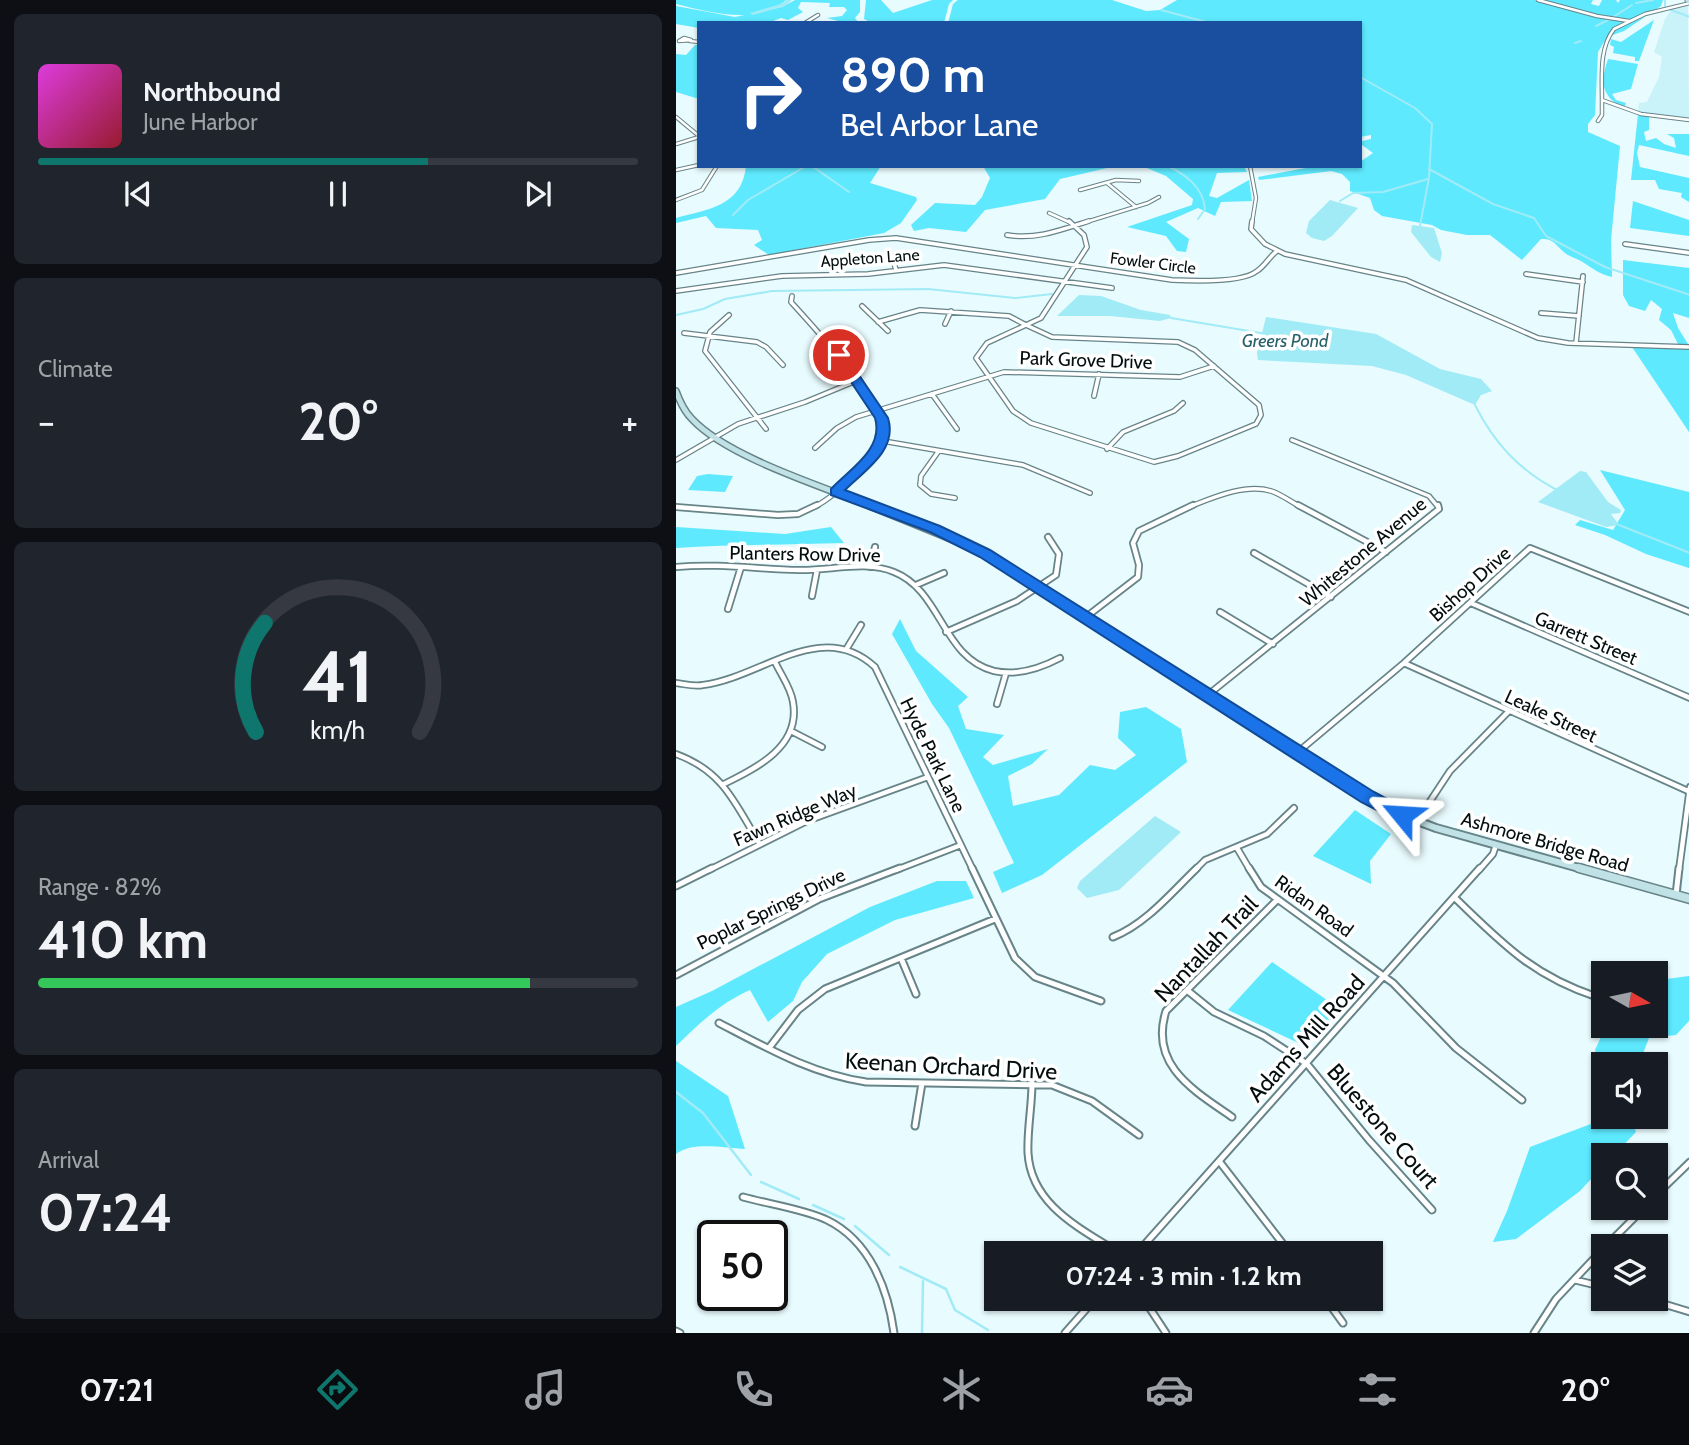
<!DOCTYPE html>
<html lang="en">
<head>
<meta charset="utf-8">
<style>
  :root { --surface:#171b24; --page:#20242c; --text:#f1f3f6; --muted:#9ea1a6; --line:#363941; --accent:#0f766e }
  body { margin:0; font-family:Cabin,sans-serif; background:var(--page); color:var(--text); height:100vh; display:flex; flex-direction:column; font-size:26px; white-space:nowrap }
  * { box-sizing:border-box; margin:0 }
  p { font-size:23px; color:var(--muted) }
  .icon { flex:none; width:38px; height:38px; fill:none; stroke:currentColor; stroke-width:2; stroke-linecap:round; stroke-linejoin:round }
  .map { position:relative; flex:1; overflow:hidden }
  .drawer { display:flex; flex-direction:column; gap:14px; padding:14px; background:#0d0f14; width:676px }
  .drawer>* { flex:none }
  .top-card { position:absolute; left:21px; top:21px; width:665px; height:147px; border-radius:0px; box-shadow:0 2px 5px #0004; background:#1a4fa0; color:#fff; overflow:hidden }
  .needle { width:46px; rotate:99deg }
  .fabs { position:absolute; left:915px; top:961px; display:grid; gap:14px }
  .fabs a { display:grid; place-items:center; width:77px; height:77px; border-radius:0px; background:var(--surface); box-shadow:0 2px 5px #0004; font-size:35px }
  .speed { position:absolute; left:21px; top:1220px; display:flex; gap:14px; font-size:35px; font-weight:700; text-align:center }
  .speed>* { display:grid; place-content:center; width:91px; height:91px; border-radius:50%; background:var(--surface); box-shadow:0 2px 5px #0004; line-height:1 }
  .speed .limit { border:4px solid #111; border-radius:10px; background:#fff; color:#111 }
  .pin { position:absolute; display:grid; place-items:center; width:60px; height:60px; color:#fff; margin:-30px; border:4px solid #fff; border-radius:50%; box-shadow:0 2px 7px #0007 }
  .me { position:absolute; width:77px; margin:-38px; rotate:297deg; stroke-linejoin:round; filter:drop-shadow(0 0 5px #0008) }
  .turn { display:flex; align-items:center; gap:24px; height:147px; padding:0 28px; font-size:32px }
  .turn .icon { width:91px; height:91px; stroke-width:2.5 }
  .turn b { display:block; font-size:49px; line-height:60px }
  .big { font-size:52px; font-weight:700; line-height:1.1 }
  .drawer .tile { flex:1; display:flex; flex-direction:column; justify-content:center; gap:10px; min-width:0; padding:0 24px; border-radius:10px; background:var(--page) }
  .drawer .dial { align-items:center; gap:0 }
  .dial svg { height:182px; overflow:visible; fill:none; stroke:var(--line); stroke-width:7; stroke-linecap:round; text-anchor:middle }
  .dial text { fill:var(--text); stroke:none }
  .song { display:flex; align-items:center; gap:21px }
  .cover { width:84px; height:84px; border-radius:10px; background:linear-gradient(135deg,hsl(300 70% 55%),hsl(350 70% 35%)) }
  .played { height:7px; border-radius:4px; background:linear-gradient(90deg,var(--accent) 65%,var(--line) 65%) }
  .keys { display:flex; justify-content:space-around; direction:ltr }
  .heat { display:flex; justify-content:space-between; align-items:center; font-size:38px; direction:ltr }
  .charge { height:10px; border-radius:5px; background:linear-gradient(90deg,#34c759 82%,var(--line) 0) }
  .trip { position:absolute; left:308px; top:1241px; width:399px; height:70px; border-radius:0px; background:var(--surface); box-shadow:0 2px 5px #0004; font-weight:700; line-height:70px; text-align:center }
  .tab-bar { display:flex; height:112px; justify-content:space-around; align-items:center; background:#090b0e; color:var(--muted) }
  .tab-bar .icon { width:49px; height:49px }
  .tab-bar .current { color:var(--accent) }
  .tab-bar b { font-size:32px; color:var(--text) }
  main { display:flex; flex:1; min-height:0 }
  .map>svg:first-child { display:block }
</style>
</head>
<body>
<main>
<section class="drawer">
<div class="tile">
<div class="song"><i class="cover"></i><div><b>Northbound</b><p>June Harbor</p></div></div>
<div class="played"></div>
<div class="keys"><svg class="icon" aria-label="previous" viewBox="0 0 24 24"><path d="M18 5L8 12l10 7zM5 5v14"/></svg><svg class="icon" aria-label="pause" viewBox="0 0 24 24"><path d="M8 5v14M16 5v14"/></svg><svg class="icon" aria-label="next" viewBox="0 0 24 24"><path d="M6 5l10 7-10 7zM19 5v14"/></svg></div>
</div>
<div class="tile"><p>Climate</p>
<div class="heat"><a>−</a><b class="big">20°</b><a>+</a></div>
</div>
<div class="tile dial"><svg viewBox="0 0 100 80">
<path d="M14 69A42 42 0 1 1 86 69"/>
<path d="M14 69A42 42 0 0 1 18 21" stroke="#0f766e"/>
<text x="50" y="56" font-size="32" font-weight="700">41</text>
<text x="50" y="72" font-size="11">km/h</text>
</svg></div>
<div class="tile"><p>Range · 82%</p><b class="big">410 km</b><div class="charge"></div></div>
<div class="tile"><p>Arrival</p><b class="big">07:24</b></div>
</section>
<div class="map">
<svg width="1014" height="1333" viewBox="0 0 1014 1333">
  <rect width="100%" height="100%" fill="#e8fbfe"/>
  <path fill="#c9f2f9" d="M1012,5L1013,118L962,112L963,103L971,102L983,77L986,57L978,52L989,19L996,9Z"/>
  <path fill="#5ee9fe" d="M0,0H110C82,26 33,12 0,4Z
    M119,0H184V12L179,18L183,23H161L162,21L151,18L166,16L171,10L168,7H153L154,3L125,2L122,8L127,12L112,20L105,18L92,23H23V28L0,24V6L59,17L106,7Z
    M190,0H205L217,13L256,0H277L273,4L268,23H196L188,19Z
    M282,0H436L470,11L484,10L501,0H917L915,4L923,6L926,0H940L942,3L944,0H987L985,6L948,31L931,37L922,52L919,115L912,124V132L944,146L935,240L936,277C923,274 916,268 905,261C900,258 894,257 889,253C880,246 878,238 865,239L846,260L814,235H791L765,230L756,225L706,216L698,210L694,198L674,191V182L666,174L655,171L583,180L582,177L640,166H684V162L697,153L686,145V141L695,139V135L684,137V23H272L277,4Z
    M978,20L963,61H959V57L937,53L938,47L934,45L935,39L945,42Z
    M19,45H23V99L0,92V54L10,55Z
    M932,59L962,64L955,89L936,94L940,100L950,103L948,108C925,97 924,82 932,59Z
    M962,114L973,117V130L968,132L970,141L980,138L988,144L1000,148L998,138L991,134H1013V156L963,145L961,153L964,167L1013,178V202L1005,197L1006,193L983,189L979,180H955Z
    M70,166H205L194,183L240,197L241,200L225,223L208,233L93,255L78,245L86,240L82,230L40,228L30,216L0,223V218C33,209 66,206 70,166Z
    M307,166H440L384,179L369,199L309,210L290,232L253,228L238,231L235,225L259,203L299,205L306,197L314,178Z
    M466,166H568L571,172L541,173L533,196L541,198L573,180L576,201L545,202L539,216L522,208L490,222L513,239L510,252L501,251L490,236L451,227L516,205L517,199L490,176Z
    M957,201L1013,220V236L954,228Z
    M947,260L1013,268V318L997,313L1002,328L1012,344H1002L995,330L983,320L986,309L975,300L969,311L953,306L947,295Z
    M956,347H1013V432Z
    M924,470L1013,492V568L970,554L929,535L899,525L904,520L937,530L949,510Z
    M32,474L57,476L49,492L12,490L21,476Z
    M0,527L109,534L155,527L168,543C112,545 56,544 0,548Z
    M224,619L240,651L292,697L282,706L290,729L328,735L307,757L317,765L372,749L356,764L332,776L337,806L383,795L414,765L439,770L460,755L442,738L444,712L470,707L505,729L511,762L366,875L326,893L317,872L338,863L273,728L256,704L216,634Z
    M679,810L715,834L694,861L695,884L637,856Z
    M261,881H290L298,898L219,920L151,954L126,982L117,1001L92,1022L74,990C44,1003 23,1024 0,1046V1007L36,991L194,907Z
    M596,962L664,1009L631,1047L552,1010Z
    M1013,976V1021L1000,1035L973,1038L963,1064H928L927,1073L919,1050L930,1026H980L983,980Z
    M0,1061L52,1096L69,1149C50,1148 16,1141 0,1154Z
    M929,1117H955L960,1132L938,1155H928L927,1166L904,1191L840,1239L817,1242L831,1211L854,1147L928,1119Z"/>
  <path fill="#a1ebf7" d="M654,200L682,208L656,236L648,241L636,238L630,233L633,221Z
    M736,225L758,228L766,253L764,262L755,257L735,232Z
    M403,295L425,296L465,310L494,315L495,318L484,321L434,316H381Z
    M590,317L700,334L764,369L805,379L816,391L805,395L799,405L730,375L696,366L582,360L581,353Z
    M904,471L910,472L932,502L945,510L944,513L935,514L943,525L930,527L862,502Z
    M479,816L505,832L443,890L411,898L401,888L404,881Z"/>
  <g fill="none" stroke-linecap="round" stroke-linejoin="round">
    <path stroke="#a1ebf7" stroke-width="2" d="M989,0V6
      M960,3L977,0
      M485,10L534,23
      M995,10L1014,17
      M937,17L956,5
      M920,26L934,19
      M899,43L905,41
      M684,77L739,108L756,124L753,178L744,226
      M136,166L173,192
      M492,166C510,175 527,187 529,209L522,219
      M753,169L817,204L858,218L870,236L929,267L1014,295
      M664,201L677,193L707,192L752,179
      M57,215L72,200L130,166
      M0,315L27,309L49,299L96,291L252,289L339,298L376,294
      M495,318L585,333
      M799,405C818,443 843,470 881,490
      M943,525L1014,553"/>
    <path stroke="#a1ebf7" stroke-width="2.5" d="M0,1092L27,1113L75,1175
      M85,1182L123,1199
      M137,1205L168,1219
      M179,1226L213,1255
      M224,1267L270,1289L279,1310L312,1330
      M246,1333L247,1281"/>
    <path fill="#a1ebf7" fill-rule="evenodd" d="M110,0H116L109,6L77,15L74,13L105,4Z"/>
    <g stroke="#678488" stroke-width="4.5">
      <path id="minor-far3" d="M862,0L921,16L953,21
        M1014,3L969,14L938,29C923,48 926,76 926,100L965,114L1014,120
        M129,23L142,15
        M8,38L15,40L3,41Z
        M14,41L23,42
        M0,117L23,136
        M922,121L926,115V100
        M0,144L23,137
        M574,166L580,198L576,223
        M0,170L23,165
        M431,183L460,207
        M404,190L440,180L463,181
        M0,200L26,190L41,166
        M373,213L395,223
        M407,223L472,203L483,197"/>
    </g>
    <g stroke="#678488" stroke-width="6">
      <path id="minor-far2" d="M576,221L575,229L589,244L609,254L730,280L862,338L892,343L1014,347
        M331,235C360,240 385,230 413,221
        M949,244L1014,253
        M216,256L220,270
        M0,273L193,240L220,238L496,280C515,281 566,283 581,271C589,266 593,257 601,251
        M850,274L907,282
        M0,291L106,276L192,274L268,265L436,288
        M116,296L115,302C136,325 207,402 209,431C209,447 193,459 183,470C170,484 155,499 138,507
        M186,306L212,331
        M865,313L903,316
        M53,315L34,332L29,351L90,429
        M202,322L244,310L333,316L350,325
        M269,324L275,311
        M350,325L376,337L502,342L519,350L583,405L585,415L580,424L502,456L478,462L355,423L337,411L300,358L311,343Z
        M350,325L365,318L411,247L408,235L393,221
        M8,333L81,342L90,347L107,365
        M900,343L907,276
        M256,394L281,429
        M418,396L423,374
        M616,440L753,496L762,507
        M207,441L347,465L414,493
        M139,448L161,428L180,417L328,372L504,377L538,366
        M431,449L447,432L498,411L507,403
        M262,452L245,476L244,485L255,494L279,498
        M0,460L62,424L129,402L180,381
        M513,507C536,498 569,483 595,491C605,494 615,502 625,507"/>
    </g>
    <g stroke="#678488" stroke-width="8">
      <path id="minor-far1" d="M622,505L710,552
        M0,507L102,515L122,514L141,505
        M578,553L655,597
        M0,567C41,563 82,569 123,570C153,571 190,560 218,572C266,591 266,658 318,671C341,676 363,669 384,658
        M194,567L199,547
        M240,585L268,573
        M136,596L141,570
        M795,603L1014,698
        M52,609L65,567
        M544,612L597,644
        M410,617L462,577L463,565L457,543L463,531L517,505
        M270,632L341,601L380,575L383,554L372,537
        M171,648L185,625
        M728,663L1012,791
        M0,683C9,684 18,687 27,685C85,678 145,617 199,667L297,870
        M533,694L763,509L762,505
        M321,704L330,673
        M115,731L146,747
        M622,752L728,663L854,548L1014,612
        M0,754C47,771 59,803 83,843
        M48,784C81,768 125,746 117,702C115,688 105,675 99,662
        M741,821L774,771L832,712
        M561,848L574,870
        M33,870L131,821L252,777
        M220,870L285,845
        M519,870L529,860L591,834L618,808
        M803,870L817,854L820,845
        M1003,870L1014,787"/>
    </g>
    <g stroke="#678488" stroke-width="9">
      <path id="minor" d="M296,868L339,958L359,977L425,1001
        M573,868L585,887L717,983L780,1048L846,1100
        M0,886L36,868
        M1000,895L1003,868
        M778,897C826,943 855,975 921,997
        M437,937C470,924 496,892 521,868
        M225,958L240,994
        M0,975L143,899L224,868
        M512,991L538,1012L588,1036L631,1064L693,1140L756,1210
        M43,1023C91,1048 136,1074 190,1082L376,1085L416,1101L463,1135
        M93,1048L122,1010L149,989L319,919
        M356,1083C356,1106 351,1130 352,1153C355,1205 404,1228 443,1253
        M556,1117C517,1090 473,1065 490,1011L601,900
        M239,1126L246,1083
        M543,1161L614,1253
        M980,1195L1014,1162
        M67,1197C92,1204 128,1209 151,1220C194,1241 212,1289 218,1333
        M930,1246L968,1208
        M461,1253L804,868
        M899,1280L928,1287
        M467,1298L490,1333
        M649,1298L667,1323
        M968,1298L1014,1312
        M0,1331L4,1333
        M389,1333L420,1298
        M858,1333L880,1299L928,1248"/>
    </g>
    <g stroke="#678488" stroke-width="5">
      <path id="secondary-far3" d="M1011,0L1014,2"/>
    </g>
    <g stroke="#678488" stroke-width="8">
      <path id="secondary-far2" d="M0,391C4,402 8,411 16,419C51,457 148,487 198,507"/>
    </g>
    <g stroke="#678488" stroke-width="10">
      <path id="secondary-far1" d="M194,505L295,546L720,813L760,828L910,870"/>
    </g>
    <g stroke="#678488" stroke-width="11">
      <path id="secondary" d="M903,868L1014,899"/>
    </g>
    <use href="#minor-far3" stroke="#fff" stroke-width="2.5"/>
    <use href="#minor-far2" stroke="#fff" stroke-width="3.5"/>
    <use href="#minor-far1" stroke="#fff" stroke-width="4.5"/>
    <use href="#minor" stroke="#fff" stroke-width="5"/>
    <use href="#secondary-far3" stroke="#c0e2e6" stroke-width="3.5"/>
    <use href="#secondary-far2" stroke="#c0e2e6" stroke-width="5"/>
    <use href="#secondary-far1" stroke="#c0e2e6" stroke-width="6"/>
    <use href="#secondary" stroke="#c0e2e6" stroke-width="8"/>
  </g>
  <path fill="#1a73e8" stroke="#114b97" stroke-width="2" d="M163,352L168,353L212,418C222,450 189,470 169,490L264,526L314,550L698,792L732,810L735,815L732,820H720L685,802L304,557L254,532L155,495V489C174,469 208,449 199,418L157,355Z"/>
  <g text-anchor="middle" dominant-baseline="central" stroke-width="7" stroke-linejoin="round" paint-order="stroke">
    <g font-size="16" fill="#040e0f" stroke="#fff">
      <text transform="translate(194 258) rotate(-4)">Appleton Lane</text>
      <text transform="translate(477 263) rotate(7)">Fowler Circle</text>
    </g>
    <g font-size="18" font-style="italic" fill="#266069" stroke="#fff">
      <text x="609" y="341">Greers Pond</text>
    </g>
    <g font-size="19" fill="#040e0f" stroke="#fff">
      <text transform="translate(410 360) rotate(2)">Park Grove Drive</text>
      <text transform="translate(687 552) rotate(-40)">Whitestone Avenue</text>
      <text transform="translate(129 554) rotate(1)">Planters Row Drive</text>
      <text transform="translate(794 584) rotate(-42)">Bishop Drive</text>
      <text transform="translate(910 638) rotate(23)">Garrett Street</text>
      <text transform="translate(875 716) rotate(25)">Leake Street</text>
      <text transform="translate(257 755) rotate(64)">Hyde Park Lane</text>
      <text transform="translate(119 815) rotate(-23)">Fawn Ridge Way</text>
      <text transform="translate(869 842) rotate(16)">Ashmore Bridge Road</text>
      <text transform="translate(638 906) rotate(36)">Ridan Road</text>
      <text transform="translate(95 909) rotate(-26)">Poplar Springs Drive</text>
    </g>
    <g font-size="23" fill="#040e0f" stroke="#fff">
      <text transform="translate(530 949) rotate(-46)">Nantallah Trail</text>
      <text transform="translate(630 1038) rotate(-48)">Adams Mill Road</text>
      <text transform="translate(275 1066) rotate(3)">Keenan Orchard Drive</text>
      <text transform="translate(707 1126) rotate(49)">Bluestone Court</text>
    </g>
  </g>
</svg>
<div class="fabs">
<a><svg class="needle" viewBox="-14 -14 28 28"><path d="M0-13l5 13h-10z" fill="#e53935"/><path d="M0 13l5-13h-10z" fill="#9ea1a6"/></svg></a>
<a><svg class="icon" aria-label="sound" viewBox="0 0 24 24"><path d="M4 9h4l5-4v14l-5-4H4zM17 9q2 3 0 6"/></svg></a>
<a><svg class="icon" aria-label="search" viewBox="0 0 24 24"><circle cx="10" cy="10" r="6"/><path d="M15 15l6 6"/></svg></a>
<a><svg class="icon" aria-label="layers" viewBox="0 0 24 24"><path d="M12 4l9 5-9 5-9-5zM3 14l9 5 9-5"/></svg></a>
</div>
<div class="speed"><div class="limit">50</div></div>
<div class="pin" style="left:163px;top:355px;background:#d93025"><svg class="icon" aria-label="arrive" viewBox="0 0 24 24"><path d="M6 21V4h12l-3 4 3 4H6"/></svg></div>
<svg class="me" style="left:726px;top:815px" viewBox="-20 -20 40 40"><path d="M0-17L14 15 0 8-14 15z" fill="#1a73e8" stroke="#fff" stroke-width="4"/></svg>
<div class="trip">07:24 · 3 min · 1.2 km</div>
<div class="top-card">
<div class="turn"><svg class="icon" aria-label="right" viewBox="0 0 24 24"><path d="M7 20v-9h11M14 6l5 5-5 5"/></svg><div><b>890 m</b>Bel Arbor Lane</div></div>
</div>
</div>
</main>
<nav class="tab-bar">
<b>07:21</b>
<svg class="icon current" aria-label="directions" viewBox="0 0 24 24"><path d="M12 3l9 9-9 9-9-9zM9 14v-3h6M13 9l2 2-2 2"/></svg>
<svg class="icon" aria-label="music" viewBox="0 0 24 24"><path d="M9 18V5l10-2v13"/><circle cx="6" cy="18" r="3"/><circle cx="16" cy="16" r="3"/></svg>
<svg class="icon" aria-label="phone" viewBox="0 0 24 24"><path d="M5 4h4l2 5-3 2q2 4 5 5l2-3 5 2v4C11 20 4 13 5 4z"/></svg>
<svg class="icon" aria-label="climate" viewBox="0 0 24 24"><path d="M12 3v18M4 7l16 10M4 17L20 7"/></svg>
<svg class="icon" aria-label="car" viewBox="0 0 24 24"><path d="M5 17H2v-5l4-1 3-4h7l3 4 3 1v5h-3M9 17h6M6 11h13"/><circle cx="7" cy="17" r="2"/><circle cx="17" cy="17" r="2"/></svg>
<svg class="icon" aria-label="filters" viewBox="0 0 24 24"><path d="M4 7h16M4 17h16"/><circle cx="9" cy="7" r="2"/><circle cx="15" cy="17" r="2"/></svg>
<b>20°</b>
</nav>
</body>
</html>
